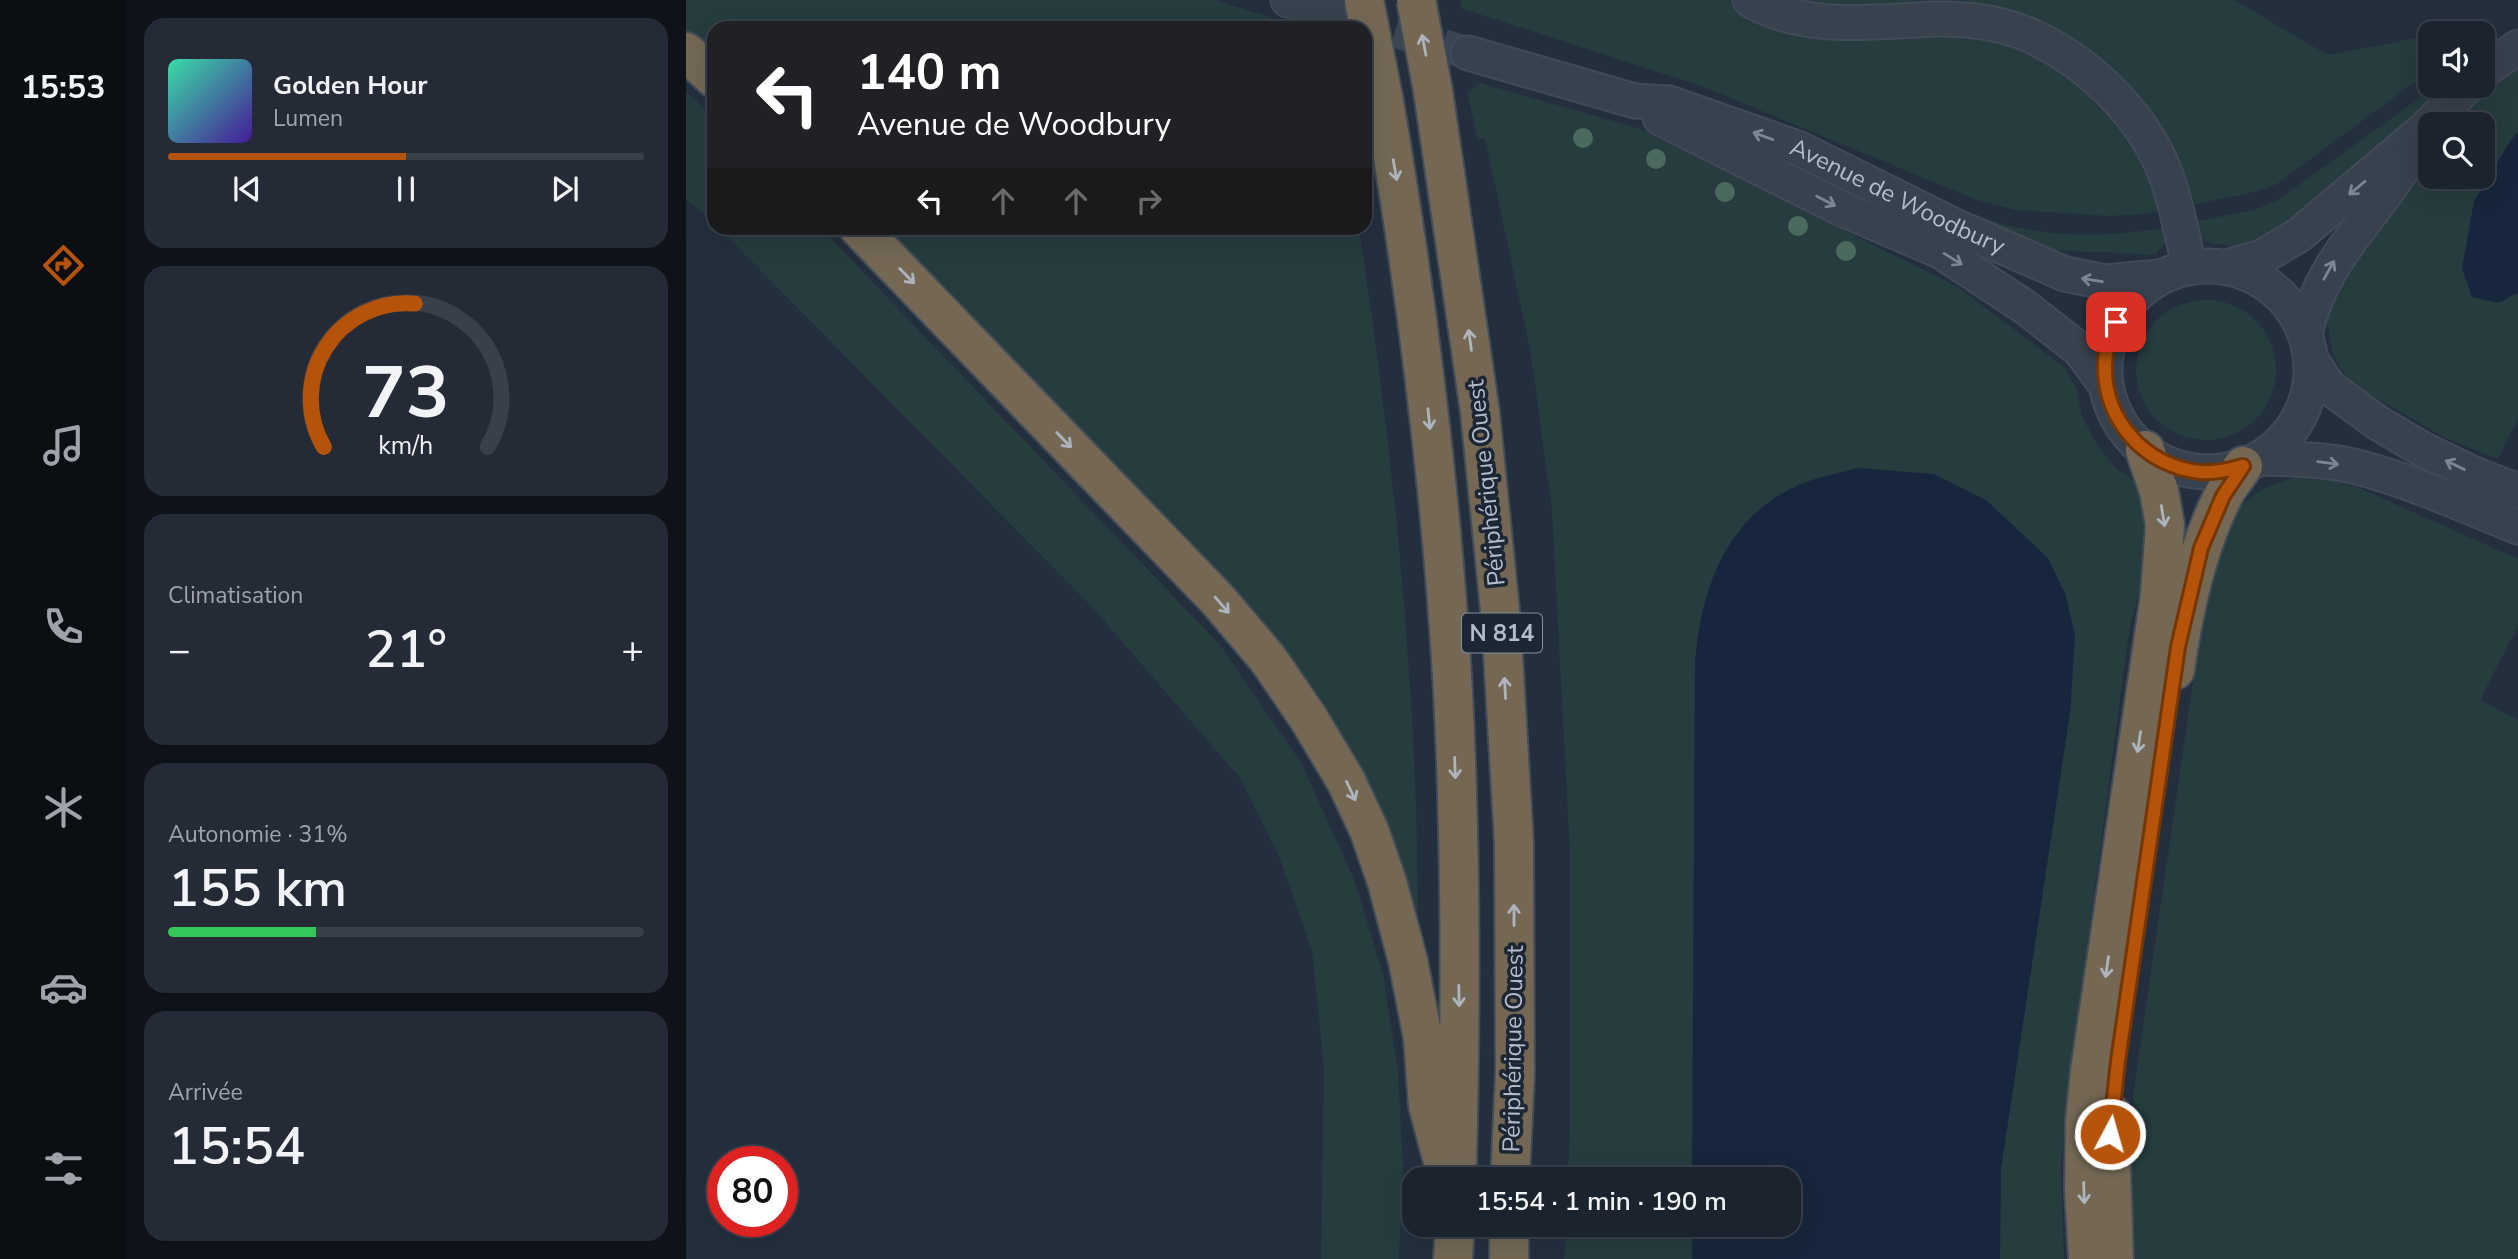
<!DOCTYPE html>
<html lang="fr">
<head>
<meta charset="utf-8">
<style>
  :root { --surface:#1b232e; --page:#242b36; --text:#f1f3f6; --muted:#a0a4aa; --line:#39404a; --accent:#b45309 }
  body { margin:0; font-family:"Nunito Sans",sans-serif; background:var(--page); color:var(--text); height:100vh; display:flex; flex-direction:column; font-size:26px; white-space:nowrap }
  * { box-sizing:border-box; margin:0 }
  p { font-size:23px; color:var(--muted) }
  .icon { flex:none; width:38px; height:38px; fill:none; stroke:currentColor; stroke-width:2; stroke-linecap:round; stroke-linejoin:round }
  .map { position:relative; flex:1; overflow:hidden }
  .panel { display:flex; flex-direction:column; gap:18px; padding:18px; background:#0f1319; width:560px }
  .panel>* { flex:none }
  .top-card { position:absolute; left:21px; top:21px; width:665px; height:214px; border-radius:21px; box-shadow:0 7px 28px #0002,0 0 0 2px var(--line); background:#202124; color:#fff; overflow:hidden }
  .tools { position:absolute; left:1732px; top:21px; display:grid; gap:14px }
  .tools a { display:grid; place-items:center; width:77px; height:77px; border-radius:14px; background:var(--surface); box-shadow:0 7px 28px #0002,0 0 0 2px var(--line); font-size:35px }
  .speed { position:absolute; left:21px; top:1146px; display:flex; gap:14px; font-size:35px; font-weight:700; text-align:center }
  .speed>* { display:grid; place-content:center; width:91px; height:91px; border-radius:50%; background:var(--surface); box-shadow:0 7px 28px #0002,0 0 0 2px var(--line); line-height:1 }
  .speed .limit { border:10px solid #d22; background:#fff; color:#111 }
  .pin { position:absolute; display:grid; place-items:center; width:60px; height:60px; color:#fff; margin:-30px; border-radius:14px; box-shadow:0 4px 10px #0006 }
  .me { position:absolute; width:77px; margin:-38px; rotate:6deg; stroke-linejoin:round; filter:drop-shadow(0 0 5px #0008) }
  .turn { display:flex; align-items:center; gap:24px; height:147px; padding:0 35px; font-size:32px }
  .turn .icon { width:91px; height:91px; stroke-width:2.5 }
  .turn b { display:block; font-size:49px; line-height:60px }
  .lanes { display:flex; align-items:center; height:66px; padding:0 35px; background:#0003; justify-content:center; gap:35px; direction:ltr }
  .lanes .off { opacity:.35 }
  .big { font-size:52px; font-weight:600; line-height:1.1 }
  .panel .widget { flex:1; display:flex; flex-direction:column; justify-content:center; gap:10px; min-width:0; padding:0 24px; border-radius:21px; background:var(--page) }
  .panel .dial { align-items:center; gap:0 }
  .dial svg { height:182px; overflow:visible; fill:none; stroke:var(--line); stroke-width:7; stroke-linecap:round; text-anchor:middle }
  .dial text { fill:var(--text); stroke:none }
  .song { display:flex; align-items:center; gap:21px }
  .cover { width:84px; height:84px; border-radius:10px; background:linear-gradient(135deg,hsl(160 70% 55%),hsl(260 70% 35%)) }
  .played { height:7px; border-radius:4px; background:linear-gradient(90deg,var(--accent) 50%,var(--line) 50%) }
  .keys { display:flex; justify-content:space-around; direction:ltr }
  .heat { display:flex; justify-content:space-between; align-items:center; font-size:38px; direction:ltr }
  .charge { height:10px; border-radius:5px; background:linear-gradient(90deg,#34c759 31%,var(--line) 0) }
  .trip { position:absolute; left:716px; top:1167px; width:399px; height:70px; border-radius:21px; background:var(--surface); box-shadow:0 7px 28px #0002,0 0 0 2px var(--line); font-weight:600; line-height:70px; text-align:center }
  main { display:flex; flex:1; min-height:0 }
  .tabs { display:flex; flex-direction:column; width:126px; justify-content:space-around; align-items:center; background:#0b0e12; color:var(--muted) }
  .tabs .icon { width:49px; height:49px }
  .tabs .active { color:var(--accent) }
  .tabs b { font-size:32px; color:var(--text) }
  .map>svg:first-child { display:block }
</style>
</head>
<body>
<main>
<nav class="tabs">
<b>15:53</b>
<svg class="icon active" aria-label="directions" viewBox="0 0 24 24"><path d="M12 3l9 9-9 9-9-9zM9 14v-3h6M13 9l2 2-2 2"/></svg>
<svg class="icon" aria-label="music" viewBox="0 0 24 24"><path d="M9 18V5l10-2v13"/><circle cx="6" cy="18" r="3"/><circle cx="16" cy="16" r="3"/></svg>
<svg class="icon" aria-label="phone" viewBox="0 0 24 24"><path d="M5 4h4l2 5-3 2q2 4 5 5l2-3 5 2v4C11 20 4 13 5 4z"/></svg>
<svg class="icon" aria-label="climate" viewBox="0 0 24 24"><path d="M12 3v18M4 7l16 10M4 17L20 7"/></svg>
<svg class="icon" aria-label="car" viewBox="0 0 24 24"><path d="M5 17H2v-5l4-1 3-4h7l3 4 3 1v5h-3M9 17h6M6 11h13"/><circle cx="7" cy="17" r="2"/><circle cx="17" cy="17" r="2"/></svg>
<svg class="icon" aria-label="filters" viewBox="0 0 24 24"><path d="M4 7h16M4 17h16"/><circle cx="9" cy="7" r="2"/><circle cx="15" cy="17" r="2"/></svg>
</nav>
<section class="panel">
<div class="widget">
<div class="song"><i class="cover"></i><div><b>Golden Hour</b><p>Lumen</p></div></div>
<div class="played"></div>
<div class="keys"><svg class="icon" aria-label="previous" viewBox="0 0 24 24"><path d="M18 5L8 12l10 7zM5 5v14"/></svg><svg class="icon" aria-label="pause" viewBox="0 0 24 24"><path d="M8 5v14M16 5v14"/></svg><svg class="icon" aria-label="next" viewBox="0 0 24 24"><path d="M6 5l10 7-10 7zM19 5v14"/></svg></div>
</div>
<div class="widget dial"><svg viewBox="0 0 100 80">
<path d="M14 69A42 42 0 1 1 86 69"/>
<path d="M14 69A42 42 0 0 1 54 6" stroke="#b45309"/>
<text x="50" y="56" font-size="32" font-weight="700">73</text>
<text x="50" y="72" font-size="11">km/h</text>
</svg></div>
<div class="widget"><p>Climatisation</p>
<div class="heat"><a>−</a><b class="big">21°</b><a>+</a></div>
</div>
<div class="widget"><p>Autonomie · 31%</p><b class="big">155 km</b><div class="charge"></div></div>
<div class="widget"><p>Arrivée</p><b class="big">15:54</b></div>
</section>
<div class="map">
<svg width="1832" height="1259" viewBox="0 0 1832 1259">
  <rect width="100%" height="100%" fill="#242f3e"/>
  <path fill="#263c3f" d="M0,0H528L619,28H28V58L0,33Z
    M774,0H1548L1642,55L1745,35V70L1591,184L1572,191L1506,205L1456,214L1423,216L1329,210L1291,200L1018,87L775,8Z
    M1832,68V418L1812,459L1761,439L1665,383L1648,358L1641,322L1647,282L1745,154V177H1797V124H1770L1788,102Z
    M794,83L955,129L1272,287L1379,368L1391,390L1396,416L1411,445L1430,468L1446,479L1455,491L1463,521L1461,562L1444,626L1384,1074L1375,1165L1378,1259H878L880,1225H1102V1180L882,1179L884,1121V852L866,510L845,354L799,138L792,139L781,93Z
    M1750,86H1756L1717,128L1625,214L1564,247L1528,244L1509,236L1505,223L1570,209L1592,200Z
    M0,92L28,116V223L0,199Z
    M1281,211C1297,217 1312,224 1328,227C1377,238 1433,236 1482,227L1480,242L1469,255L1347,249L1277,219Z
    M33,228H135L534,645L616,764L669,882L697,974L712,1071L717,1166L713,1259H635L638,1067L626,951L593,856L554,778L407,608Z
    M188,228H673C708,459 732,693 732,928L657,754Z
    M1450 370a70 70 0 1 1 140 0a70 70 0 1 1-140 0Z
    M1620,473L1671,487L1832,559V625L1794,700L1832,720V1259H1443L1440,1202L1448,1089L1525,558L1544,513L1576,489Z"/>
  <path fill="#17263c" d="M1832,132V293L1812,303L1786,297L1776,269L1788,201L1826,138Z
    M1171,468L1248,474L1300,500L1362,558L1380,596L1389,636L1384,713L1315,1169L1314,1259H1006V1225H1102V1180L1006,1179L1009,663C1015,586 1042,512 1120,482C1136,476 1154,473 1171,468Z"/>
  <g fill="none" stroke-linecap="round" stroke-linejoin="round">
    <path stroke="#3a4453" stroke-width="33" stroke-dasharray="33 17" stroke-linecap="butt" d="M661,17L782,53"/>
    <g stroke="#414a57" stroke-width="37">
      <g id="minor">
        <path d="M602,0L648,13"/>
        <path d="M1064,0C1115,29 1174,23 1231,20C1266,17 1307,20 1341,34C1399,59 1454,111 1478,170C1491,202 1495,235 1504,267"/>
        <path id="s1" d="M782,53L949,101L983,103L1114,149L1271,227L1379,274L1419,282L1474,277"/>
        <path d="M1797,71L1832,47"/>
        <path d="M974,118L1156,209L1254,251L1339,307L1394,350L1419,384"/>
        <circle cx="1522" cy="369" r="103"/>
        <path d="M1540,267L1576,257L1613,235L1741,127L1781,86"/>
        <path d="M1619,334C1635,260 1683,224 1720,163"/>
        <path d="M1625,360L1644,388L1692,423L1736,449L1788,474L1832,491"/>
        <path d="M1574,458C1606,459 1639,459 1671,467C1723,480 1782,507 1832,527"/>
      </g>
    </g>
    <g stroke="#434c59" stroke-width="42">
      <path id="highway" d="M0,52L28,78
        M747,91L794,412L815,620L828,843L829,1074L824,1180
        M698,102C731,297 756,495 767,692C775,849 775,1007 771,1163
        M173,228L532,600L582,659L623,719L660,781L683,830L701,882L722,961L737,1038L742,1105L762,1180
        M1489,670C1497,612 1510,551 1536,498C1541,487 1550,477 1557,466
        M1426,1114L1424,1134L1428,1259
        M823,1225V1259
        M767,1259L769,1225
        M1402,1259L1398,1190L1399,1120L1404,1071L1474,595L1479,525L1473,491L1459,450"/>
    </g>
    <use href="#minor" stroke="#38414e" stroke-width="33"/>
    <use href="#highway" stroke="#746855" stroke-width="38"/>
    <g stroke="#434c59" stroke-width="42" stroke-linecap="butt">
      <path id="highway-bridge" d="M678,0L698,102
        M730,0L747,91"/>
    </g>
    <use href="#highway-bridge" stroke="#746855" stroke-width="38"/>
  </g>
  <g fill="#4b6a5d">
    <circle cx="897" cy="138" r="10"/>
    <circle cx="970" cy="159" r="10"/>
    <circle cx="1039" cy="192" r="10"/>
    <circle cx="1112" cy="226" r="10"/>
    <circle cx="1160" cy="251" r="10"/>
  </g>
  <defs><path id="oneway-shaft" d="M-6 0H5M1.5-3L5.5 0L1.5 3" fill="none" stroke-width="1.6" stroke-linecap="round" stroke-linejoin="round" transform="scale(1.75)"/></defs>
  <g stroke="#aeb4bd">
    <use href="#oneway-shaft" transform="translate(738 45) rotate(-101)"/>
    <use href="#oneway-shaft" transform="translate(709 170) rotate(80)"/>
    <use href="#oneway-shaft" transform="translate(221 276) rotate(46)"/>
    <use href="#oneway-shaft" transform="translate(784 340) rotate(-98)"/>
    <use href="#oneway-shaft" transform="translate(743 419) rotate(84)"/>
    <use href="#oneway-shaft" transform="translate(378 440) rotate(46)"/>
    <use href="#oneway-shaft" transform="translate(1477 516) rotate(81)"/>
    <use href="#oneway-shaft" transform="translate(536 605) rotate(49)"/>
    <use href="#oneway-shaft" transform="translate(819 688) rotate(-93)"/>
    <use href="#oneway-shaft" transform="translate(1453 742) rotate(99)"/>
    <use href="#oneway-shaft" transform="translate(769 768) rotate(88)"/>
    <use href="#oneway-shaft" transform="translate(665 791) rotate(65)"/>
    <use href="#oneway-shaft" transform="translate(828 915) rotate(-90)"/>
    <use href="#oneway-shaft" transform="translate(1421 967) rotate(98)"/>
    <use href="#oneway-shaft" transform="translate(773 996) rotate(89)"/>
    <use href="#oneway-shaft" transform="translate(1398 1193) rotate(88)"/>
  </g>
  <g stroke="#7c8592">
    <use href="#oneway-shaft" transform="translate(1077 136) rotate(-160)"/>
    <use href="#oneway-shaft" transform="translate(1671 188) rotate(140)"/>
    <use href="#oneway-shaft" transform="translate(1140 201) rotate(27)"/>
    <use href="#oneway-shaft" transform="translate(1267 259) rotate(32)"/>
    <use href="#oneway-shaft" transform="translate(1643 270) rotate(-61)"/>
    <use href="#oneway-shaft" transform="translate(1406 280) rotate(-171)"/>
    <use href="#oneway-shaft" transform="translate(1642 463) rotate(8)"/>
    <use href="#oneway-shaft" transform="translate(1769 465) rotate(-154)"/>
  </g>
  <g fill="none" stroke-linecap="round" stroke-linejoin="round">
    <g stroke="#753606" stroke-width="18">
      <path id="route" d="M1424,1134L1432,1061L1492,647L1515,548L1537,496L1557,466C1543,470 1528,473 1514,472C1459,466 1417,420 1419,364C1419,349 1424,336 1430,322"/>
    </g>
    <use href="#route" stroke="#b45309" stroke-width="12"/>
  </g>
  <g text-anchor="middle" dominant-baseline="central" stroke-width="7" stroke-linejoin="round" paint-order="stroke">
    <rect fill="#1d2633" stroke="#878f9c" stroke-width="2" x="776" y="613.5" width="80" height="39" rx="5"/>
    <g font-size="23" font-weight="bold" fill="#b4bcc9">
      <text x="816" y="633">N 814</text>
    </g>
    <g font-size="24" fill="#b4bcc9" stroke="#1d2633">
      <text stroke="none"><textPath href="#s1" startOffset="455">Avenue de Woodbury</textPath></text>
      <text transform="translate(800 483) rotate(-96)">Périphérique Ouest</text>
      <text transform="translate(827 1049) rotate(-89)">Périphérique Ouest</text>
    </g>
  </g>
</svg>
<div class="tools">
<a><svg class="icon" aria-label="sound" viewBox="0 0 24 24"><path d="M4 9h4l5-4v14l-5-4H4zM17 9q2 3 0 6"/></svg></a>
<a><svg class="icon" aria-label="search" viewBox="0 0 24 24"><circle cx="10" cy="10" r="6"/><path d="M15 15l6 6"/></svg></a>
</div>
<div class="speed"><div class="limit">80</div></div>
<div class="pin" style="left:1430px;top:322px;background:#d93025"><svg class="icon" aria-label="arrive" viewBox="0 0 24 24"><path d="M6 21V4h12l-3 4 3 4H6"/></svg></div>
<svg class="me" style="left:1424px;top:1134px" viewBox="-20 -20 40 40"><circle r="17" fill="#b45309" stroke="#fff" stroke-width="3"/><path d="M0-11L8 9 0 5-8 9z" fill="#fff"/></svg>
<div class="trip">15:54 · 1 min · 190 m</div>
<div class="top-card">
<div class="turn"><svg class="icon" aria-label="left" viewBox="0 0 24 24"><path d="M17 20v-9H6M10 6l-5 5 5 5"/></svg><div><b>140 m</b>Avenue de Woodbury</div></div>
<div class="lanes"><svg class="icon" aria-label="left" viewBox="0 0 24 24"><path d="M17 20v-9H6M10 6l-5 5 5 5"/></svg><svg class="icon off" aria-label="ahead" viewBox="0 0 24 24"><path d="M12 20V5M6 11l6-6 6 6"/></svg><svg class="icon off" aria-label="ahead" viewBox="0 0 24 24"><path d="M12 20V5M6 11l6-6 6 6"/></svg><svg class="icon off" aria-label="right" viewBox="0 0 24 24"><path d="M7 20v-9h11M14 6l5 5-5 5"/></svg></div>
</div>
</div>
</main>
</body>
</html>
